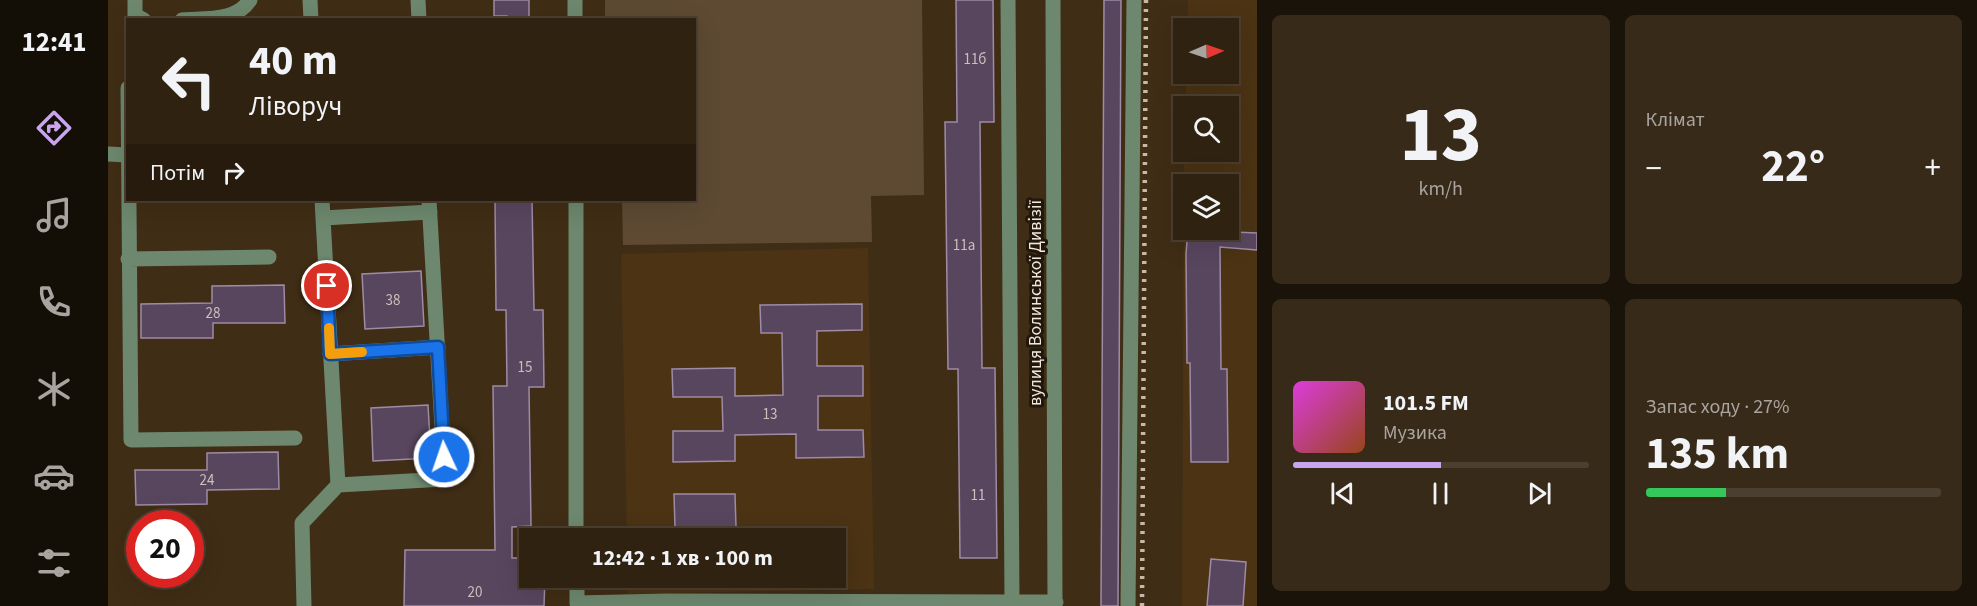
<!DOCTYPE html>
<html lang="uk">
<head>
<meta charset="utf-8">
<style>
  :root { --surface:#302210; --page:#382a19; --text:#f1f3f6; --muted:#a8a49f; --line:#4b3f30; --accent:#c9a5ee }
  body { margin:0; font-family:"Source Sans 3",sans-serif; background:var(--page); color:var(--text); height:100vh; display:flex; flex-direction:column; font-size:22px; white-space:nowrap }
  * { box-sizing:border-box; margin:0 }
  p { font-size:20px; color:var(--muted) }
  .icon { flex:none; width:33px; height:33px; fill:none; stroke:currentColor; stroke-width:2; stroke-linecap:round; stroke-linejoin:round }
  .map { position:relative; flex:1; overflow:hidden }
  .sheet { display:flex; flex-direction:column; gap:15px; padding:15px; background:#1a1309; width:720px }
  .sheet>* { flex:none }
  .hud { position:absolute; left:18px; top:18px; width:570px; height:183px; border-radius:0px; box-shadow:0 6px 24px #0002,0 0 0 2px var(--line); background:#302210; color:var(--text); overflow:hidden }
  .needle { width:39px; rotate:88deg }
  .fabs { position:absolute; left:1065px; top:18px; display:grid; gap:12px }
  .fabs a { display:grid; place-items:center; width:66px; height:66px; border-radius:0px; background:var(--surface); box-shadow:0 6px 24px #0002,0 0 0 2px var(--line); font-size:30px }
  .speed { position:absolute; left:18px; top:510px; display:flex; gap:12px; font-size:30px; font-weight:700; text-align:center }
  .speed>* { display:grid; place-content:center; width:78px; height:78px; border-radius:50%; background:var(--surface); box-shadow:0 6px 24px #0002,0 0 0 2px var(--line); line-height:1 }
  .speed .limit { border:9px solid #d22; background:#fff; color:#111 }
  .pin { position:absolute; display:grid; place-items:center; width:51px; height:51px; color:#fff; margin:-26px; border:3px solid #fff; border-radius:50%; box-shadow:0 2px 6px #0007 }
  .me { position:absolute; width:66px; margin:-33px; rotate:357deg; stroke-linejoin:round; filter:drop-shadow(0 0 4px #0008) }
  .turn { display:flex; align-items:center; gap:21px; height:126px; padding:0 24px; font-size:27px }
  .turn .icon { width:78px; height:78px; stroke-width:2.5 }
  .turn b { display:block; font-size:42px; line-height:51px }
  .then { display:flex; align-items:center; height:57px; padding:0 24px; background:#0003; gap:12px; font-size:22px }
  .big { font-size:45px; font-weight:700; line-height:1.1 }
  .sheet .widget { flex:1; display:flex; flex-direction:column; justify-content:center; gap:9px; min-width:0; padding:0 21px; border-radius:9px; background:var(--page) }
  .sheet .dial { align-items:center; gap:0 }
  .dial b { font-size:78px; line-height:1 }
  .song { display:flex; align-items:center; gap:18px }
  .cover { width:72px; height:72px; border-radius:9px; background:linear-gradient(135deg,hsl(300 70% 55%),hsl(20 70% 35%)) }
  .played { height:6px; border-radius:3px; background:linear-gradient(90deg,var(--accent) 50%,var(--line) 50%) }
  .keys { display:flex; justify-content:space-around; direction:ltr }
  .heat { display:flex; justify-content:space-between; align-items:center; font-size:33px; direction:ltr }
  .charge { height:9px; border-radius:4px; background:linear-gradient(90deg,#34c759 27%,var(--line) 0) }
  .sheet .tiles { flex:1; display:grid; gap:15px; grid-template-columns:repeat(2,1fr) }
  .trip { position:absolute; left:411px; top:528px; width:327px; height:60px; border-radius:0px; background:var(--surface); box-shadow:0 6px 24px #0002,0 0 0 2px var(--line); font-weight:700; line-height:60px; text-align:center }
  main { display:flex; flex:1; min-height:0 }
  .tab-bar { display:flex; flex-direction:column; width:108px; justify-content:space-around; align-items:center; background:#130e06; color:var(--muted) }
  .tab-bar .icon { width:42px; height:42px }
  .tab-bar .selected { color:var(--accent) }
  .tab-bar b { font-size:27px; color:var(--text) }
  .map>svg:first-child { display:block }
</style>
</head>
<body>
<main>
<nav class="tab-bar">
<b>12:41</b>
<svg class="icon selected" aria-label="directions" viewBox="0 0 24 24"><path d="M12 3l9 9-9 9-9-9zM9 14v-3h6M13 9l2 2-2 2"/></svg>
<svg class="icon" aria-label="music" viewBox="0 0 24 24"><path d="M9 18V5l10-2v13"/><circle cx="6" cy="18" r="3"/><circle cx="16" cy="16" r="3"/></svg>
<svg class="icon" aria-label="phone" viewBox="0 0 24 24"><path d="M5 4h4l2 5-3 2q2 4 5 5l2-3 5 2v4C11 20 4 13 5 4z"/></svg>
<svg class="icon" aria-label="climate" viewBox="0 0 24 24"><path d="M12 3v18M4 7l16 10M4 17L20 7"/></svg>
<svg class="icon" aria-label="car" viewBox="0 0 24 24"><path d="M5 17H2v-5l4-1 3-4h7l3 4 3 1v5h-3M9 17h6M6 11h13"/><circle cx="7" cy="17" r="2"/><circle cx="17" cy="17" r="2"/></svg>
<svg class="icon" aria-label="filters" viewBox="0 0 24 24"><path d="M4 7h16M4 17h16"/><circle cx="9" cy="7" r="2"/><circle cx="15" cy="17" r="2"/></svg>
</nav>
<div class="map">
<svg width="1149" height="606" viewBox="0 0 1149 606">
  <rect width="100%" height="100%" fill="#402d15"/>
  <path fill="#4b3314" fill-rule="evenodd" d="M1080,0H1149V606H1074L1076,152H1120V106H1078V74H1120V28H1080ZM1076,184H1120V230H1076Z
    M760,248L766,589L520,594V578H728V538H519L513,254Z"/>
  <path fill="#5e4a33" d="M497,0H814L816,195L763,196L764,242L515,245L514,200H586V20L497,19Z"/>
  <path fill="#58465f" stroke="#9e8ba6" stroke-width="1.5" d="M386,0H421V20H399V16H386Z
    M848,0H885L886,122H872L874,368H887L889,558H852L850,369H840L837,122H849Z
    M996,0H1013L1010,606H993Z
    M387,200H424L426,310H435L436,387H421L423,526L404,527V558H422V578H437L436,606H296L297,550H387L385,386H399L398,310H388Z
    M1080,230L1149,233V250L1112,247L1113,369H1119L1120,462H1083L1082,363H1079L1078,254Z
    M313,271L316,326L257,329L254,274Z
    M176,285L177,323H105V338H33V304L104,303V286Z
    M754,304V330L709,331V366H755V396H710V430H755L756,457L688,458V434L627,435V461L565,462V431H615L614,397H565L564,369L627,368V396L675,395L674,333H653L652,305Z
    M320,405L323,458L265,461L263,408Z
    M170,452L171,489L99,490V504L28,505L27,470H99V453Z
    M566,494H627L628,527L567,528Z
    M1103,559L1138,562L1135,606H1099Z"/>
  <g fill="none" stroke-linecap="round" stroke-linejoin="round">
    <path stroke="#6d886e" stroke-width="15" d="M27,0V15L36,20
      M202,0L203,20
      M310,0L311,20
      M900,0L904,602
      M945,0L947,606
      M74,20C97,18 128,22 142,0
      M467,20V0
      M20,88L23,440L187,438
      M0,154L19,155
      M214,200L230,485L337,479L321,200
      M468,200V538
      M215,218L322,212
      M20,259L161,257
      M222,354L330,347
      M469,578V603L558,601L948,602
      M196,606L194,523L230,485
      M1020,606L1026,0"/>
    <path stroke="#c7b9a9" stroke-width="4.5" stroke-dasharray="3 6" stroke-linecap="butt" d="M1034,606L1038,0"/>
  </g>
  <g fill="none" stroke-linecap="round" stroke-linejoin="round">
    <g stroke="#114b97" stroke-width="15">
      <path id="route" d="M219,286L222,354L330,347L336,457"/>
    </g>
    <use href="#route" stroke="#1a73e8" stroke-width="10"/>
    <path stroke="#f59e0b" stroke-width="10" d="M221,328L222,354L254,352"/>
  </g>
  <g text-anchor="middle" dominant-baseline="central" stroke-width="6" stroke-linejoin="round" paint-order="stroke">
    <g font-size="15" fill="#ccbfba">
      <text x="867" y="59">11б</text>
      <text x="856" y="245">11а</text>
      <text x="285" y="300">38</text>
      <text x="105" y="313">28</text>
      <text x="417" y="367">15</text>
      <text x="662" y="414">13</text>
      <text x="99" y="480">24</text>
      <text x="870" y="495">11</text>
      <text x="367" y="592">20</text>
    </g>
    <g font-size="18" fill="#f3e7d9" stroke="#20170d">
      <text transform="translate(927 303) rotate(-90)">вулиця Волинської Дивізії</text>
    </g>
  </g>
</svg>
<div class="fabs">
<a><svg class="needle" viewBox="-14 -14 28 28"><path d="M0-13l5 13h-10z" fill="#e53935"/><path d="M0 13l5-13h-10z" fill="#a8a49f"/></svg></a>
<a><svg class="icon" aria-label="search" viewBox="0 0 24 24"><circle cx="10" cy="10" r="6"/><path d="M15 15l6 6"/></svg></a>
<a><svg class="icon" aria-label="layers" viewBox="0 0 24 24"><path d="M12 4l9 5-9 5-9-5zM3 14l9 5 9-5"/></svg></a>
</div>
<div class="speed"><div class="limit">20</div></div>
<div class="pin" style="left:219px;top:286px;background:#d93025"><svg class="icon" aria-label="arrive" viewBox="0 0 24 24"><path d="M6 21V4h12l-3 4 3 4H6"/></svg></div>
<svg class="me" style="left:336px;top:457px" viewBox="-20 -20 40 40"><circle r="17" fill="#1a73e8" stroke="#fff" stroke-width="3"/><path d="M0-11L8 9 0 5-8 9z" fill="#fff"/></svg>
<div class="trip">12:42 · 1 хв · 100 m</div>
<div class="hud">
<div class="turn"><svg class="icon" aria-label="left" viewBox="0 0 24 24"><path d="M17 20v-9H6M10 6l-5 5 5 5"/></svg><div><b>40 m</b>Ліворуч</div></div>
<div class="then">Потім<svg class="icon" aria-label="right" viewBox="0 0 24 24"><path d="M7 20v-9h11M14 6l5 5-5 5"/></svg></div>
</div>
</div>
<section class="sheet">
<div class="tiles">
<div class="widget dial"><b>13</b><p>km/h</p></div>
<div class="widget"><p>Клімат</p>
<div class="heat"><a>−</a><b class="big">22°</b><a>+</a></div>
</div>
<div class="widget">
<div class="song"><i class="cover"></i><div><b>101.5 FM</b><p>Музика</p></div></div>
<div class="played"></div>
<div class="keys"><svg class="icon" aria-label="previous" viewBox="0 0 24 24"><path d="M18 5L8 12l10 7zM5 5v14"/></svg><svg class="icon" aria-label="pause" viewBox="0 0 24 24"><path d="M8 5v14M16 5v14"/></svg><svg class="icon" aria-label="next" viewBox="0 0 24 24"><path d="M6 5l10 7-10 7zM19 5v14"/></svg></div>
</div>
<div class="widget"><p>Запас ходу · 27%</p><b class="big">135 km</b><div class="charge"></div></div>
</div>
</section>
</main>
</body>
</html>
